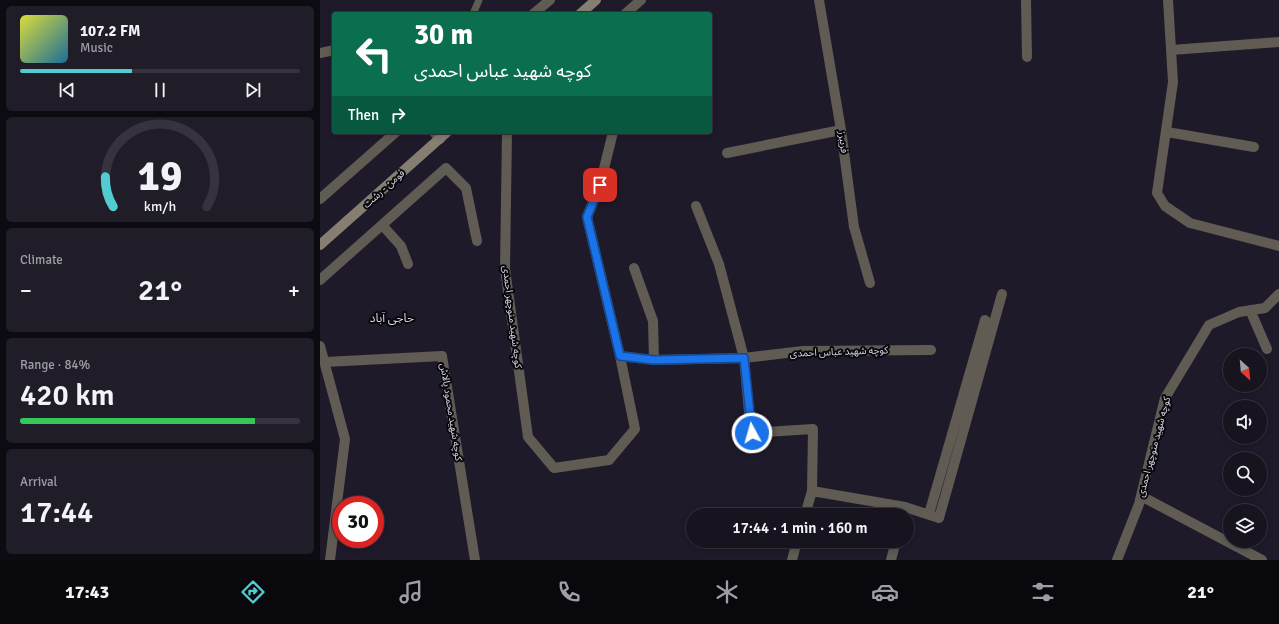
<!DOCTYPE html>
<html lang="en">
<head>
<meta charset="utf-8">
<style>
  :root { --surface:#171420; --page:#201d29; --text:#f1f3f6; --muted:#9e9ea5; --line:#36333e; --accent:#51ccd1 }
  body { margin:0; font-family:Signika,"Noto Sans Arabic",sans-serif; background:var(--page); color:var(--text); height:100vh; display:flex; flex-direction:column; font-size:15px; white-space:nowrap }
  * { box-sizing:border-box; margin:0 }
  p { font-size:13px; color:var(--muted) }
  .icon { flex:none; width:22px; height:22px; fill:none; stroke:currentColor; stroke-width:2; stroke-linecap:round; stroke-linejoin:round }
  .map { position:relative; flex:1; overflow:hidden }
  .side { display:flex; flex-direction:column; gap:6px; padding:6px; background:#0d0b12; width:320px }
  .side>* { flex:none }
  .top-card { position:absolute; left:12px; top:12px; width:380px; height:122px; border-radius:4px; box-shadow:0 2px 6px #0003,0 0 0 1px var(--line); background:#0b6e4f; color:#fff; overflow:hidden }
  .needle { width:26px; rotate:154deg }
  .fabs { position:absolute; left:903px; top:348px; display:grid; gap:8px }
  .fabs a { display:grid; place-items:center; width:44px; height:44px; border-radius:50%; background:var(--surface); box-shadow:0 2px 6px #0003,0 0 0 1px var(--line); font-size:20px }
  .speed { position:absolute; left:12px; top:496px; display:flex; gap:8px; font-size:20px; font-weight:700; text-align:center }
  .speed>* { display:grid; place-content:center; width:52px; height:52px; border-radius:50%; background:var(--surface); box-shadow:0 2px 6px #0003,0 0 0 1px var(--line); line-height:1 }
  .speed .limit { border:6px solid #d22; background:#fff; color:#111 }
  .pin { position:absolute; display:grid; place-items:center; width:34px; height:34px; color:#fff; margin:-17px; border-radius:8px; box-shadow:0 2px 6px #0006 }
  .me { position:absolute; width:44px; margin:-22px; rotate:354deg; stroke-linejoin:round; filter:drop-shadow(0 0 3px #0008) }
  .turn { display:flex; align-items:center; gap:14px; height:84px; padding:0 16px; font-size:18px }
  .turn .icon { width:52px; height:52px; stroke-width:2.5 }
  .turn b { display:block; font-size:28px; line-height:34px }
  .then { display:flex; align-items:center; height:38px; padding:0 16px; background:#0003; gap:8px; font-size:15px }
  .big { font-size:30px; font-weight:600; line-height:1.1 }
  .side .widget { flex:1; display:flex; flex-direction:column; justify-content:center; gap:6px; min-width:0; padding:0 14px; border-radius:6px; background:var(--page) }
  .side .dial { align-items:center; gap:0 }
  .dial svg { height:104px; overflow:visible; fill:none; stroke:var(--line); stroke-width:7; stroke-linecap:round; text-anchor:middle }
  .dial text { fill:var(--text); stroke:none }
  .song { display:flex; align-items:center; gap:12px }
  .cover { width:48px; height:48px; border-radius:6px; background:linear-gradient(135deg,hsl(60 70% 55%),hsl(200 70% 35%)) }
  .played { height:4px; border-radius:2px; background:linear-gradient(90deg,var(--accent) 40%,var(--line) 40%) }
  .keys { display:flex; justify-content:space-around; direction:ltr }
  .heat { display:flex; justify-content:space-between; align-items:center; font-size:22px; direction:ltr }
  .charge { height:6px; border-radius:3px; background:linear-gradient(90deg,#34c759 84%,var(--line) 0) }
  .trip { position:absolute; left:366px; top:508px; width:228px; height:40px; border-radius:20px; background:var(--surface); box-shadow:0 2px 6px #0003,0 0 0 1px var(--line); font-weight:600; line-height:40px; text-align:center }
  .tabs { display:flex; height:64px; justify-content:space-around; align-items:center; background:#09080d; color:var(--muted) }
  .tabs .icon { width:28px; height:28px }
  .tabs .active { color:var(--accent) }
  .tabs b { font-size:18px; color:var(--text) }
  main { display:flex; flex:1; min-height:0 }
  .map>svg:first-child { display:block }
</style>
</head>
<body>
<main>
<section class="side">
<div class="widget">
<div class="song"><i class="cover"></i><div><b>107.2 FM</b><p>Music</p></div></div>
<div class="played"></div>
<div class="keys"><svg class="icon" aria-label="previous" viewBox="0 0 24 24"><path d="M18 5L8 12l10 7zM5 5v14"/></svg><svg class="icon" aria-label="pause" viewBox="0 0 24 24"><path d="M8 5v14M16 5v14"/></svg><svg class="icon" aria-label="next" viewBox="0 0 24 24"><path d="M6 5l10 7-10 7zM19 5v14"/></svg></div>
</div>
<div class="widget dial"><svg viewBox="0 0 100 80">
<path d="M14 69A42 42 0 1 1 86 69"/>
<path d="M14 69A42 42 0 0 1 8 46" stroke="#51ccd1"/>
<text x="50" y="56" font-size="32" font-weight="700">19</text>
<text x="50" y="72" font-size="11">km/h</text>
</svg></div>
<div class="widget"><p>Climate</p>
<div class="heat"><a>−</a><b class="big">21°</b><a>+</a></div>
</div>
<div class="widget"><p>Range · 84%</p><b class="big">420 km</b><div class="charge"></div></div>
<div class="widget"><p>Arrival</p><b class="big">17:44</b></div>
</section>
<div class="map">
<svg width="959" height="560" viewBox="0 0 959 560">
  <rect width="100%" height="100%" fill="#1f1a2a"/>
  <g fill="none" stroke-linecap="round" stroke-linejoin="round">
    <path stroke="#605b53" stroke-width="7" d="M153,14L159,0"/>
    <path stroke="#605b53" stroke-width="10" d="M499,0L521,130L534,227L550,283
      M706,0L707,57
      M848,0L853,82L837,193L845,206L870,223L959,246
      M213,14L230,0
      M305,14L321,0
      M851,50L959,42
      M0,53L14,50
      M114,132L120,139
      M187,132L185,269L208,437L234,468L289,460L315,429L300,356
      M293,132L280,185L267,217L300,356L334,360L424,358L483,351L611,350
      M847,132L934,147
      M407,153L521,130
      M0,199L76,132
      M376,206L399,264L424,358L431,433L493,429L492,491L585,507L619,518L682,294
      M63,226L81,246L88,264
      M314,268L333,321L334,360
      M0,280L126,168L146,188L157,241
      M930,310L947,349
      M0,346L25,439L10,560
      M5,362L122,356L155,560
      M821,496L942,560
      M609,514L665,320
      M485,515L492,491
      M472,560L477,541
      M571,560L576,541
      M797,560L819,504L845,398L889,325L919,312L945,308L959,294"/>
    <path stroke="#877e72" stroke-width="10" d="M260,14L276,0
      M0,245L127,132"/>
  </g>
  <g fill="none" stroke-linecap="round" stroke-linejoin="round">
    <g stroke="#114b97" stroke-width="10">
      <path id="route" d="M280,185L267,217L300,356L334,360L424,358L432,433"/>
    </g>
    <use href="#route" stroke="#1a73e8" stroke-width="7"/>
  </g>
  <g text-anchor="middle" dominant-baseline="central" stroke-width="4" stroke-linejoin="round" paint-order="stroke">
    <g font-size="10" fill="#d9d7e2" stroke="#08070d">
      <text transform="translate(523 142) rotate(83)">فریبرز</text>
      <text transform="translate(64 189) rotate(-42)">فومن - رشت</text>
      <text transform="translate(192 317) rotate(83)">کوچه شهید منوچهر احمدی</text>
      <text transform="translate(519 352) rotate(-2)">کوچه شهید عباس احمدی</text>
      <text transform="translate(131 412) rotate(81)">کوچه شهید محمود پالاش</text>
      <text transform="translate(834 447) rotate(-75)">کوچه شهید منوچهر احمدی</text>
    </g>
    <g font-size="12" fill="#d9d7e2" stroke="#08070d">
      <text x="72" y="318">حاجی آباد</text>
    </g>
  </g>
</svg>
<div class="fabs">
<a><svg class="needle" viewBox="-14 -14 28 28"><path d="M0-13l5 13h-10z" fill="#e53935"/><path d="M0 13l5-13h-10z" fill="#9e9ea5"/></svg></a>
<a><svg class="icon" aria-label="sound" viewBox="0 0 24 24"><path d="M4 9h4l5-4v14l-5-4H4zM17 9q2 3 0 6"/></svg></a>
<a><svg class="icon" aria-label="search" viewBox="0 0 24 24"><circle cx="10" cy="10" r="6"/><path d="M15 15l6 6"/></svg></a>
<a><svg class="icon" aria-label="layers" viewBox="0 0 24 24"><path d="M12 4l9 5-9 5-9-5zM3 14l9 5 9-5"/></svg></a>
</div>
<div class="speed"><div class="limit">30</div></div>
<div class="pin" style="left:280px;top:185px;background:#d93025"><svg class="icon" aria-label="arrive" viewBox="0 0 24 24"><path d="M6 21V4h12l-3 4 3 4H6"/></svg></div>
<svg class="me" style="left:432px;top:433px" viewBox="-20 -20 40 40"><circle r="17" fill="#1a73e8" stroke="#fff" stroke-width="3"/><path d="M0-11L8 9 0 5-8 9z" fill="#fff"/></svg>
<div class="trip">17:44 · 1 min · 160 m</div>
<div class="top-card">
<div class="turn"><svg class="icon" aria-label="left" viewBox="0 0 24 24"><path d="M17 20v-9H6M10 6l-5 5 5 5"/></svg><div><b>30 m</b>کوچه شهید عباس احمدی</div></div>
<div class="then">Then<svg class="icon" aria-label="right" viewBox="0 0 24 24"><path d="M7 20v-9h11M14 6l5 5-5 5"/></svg></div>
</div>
</div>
</main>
<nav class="tabs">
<b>17:43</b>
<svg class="icon active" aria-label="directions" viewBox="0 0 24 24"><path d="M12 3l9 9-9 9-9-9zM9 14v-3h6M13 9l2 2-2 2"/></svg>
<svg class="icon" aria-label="music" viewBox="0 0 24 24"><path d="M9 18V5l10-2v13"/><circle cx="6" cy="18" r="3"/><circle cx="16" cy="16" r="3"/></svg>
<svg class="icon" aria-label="phone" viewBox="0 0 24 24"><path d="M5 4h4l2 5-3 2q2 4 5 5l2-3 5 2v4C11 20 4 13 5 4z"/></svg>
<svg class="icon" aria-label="climate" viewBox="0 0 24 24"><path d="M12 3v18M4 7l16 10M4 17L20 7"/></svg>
<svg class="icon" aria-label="car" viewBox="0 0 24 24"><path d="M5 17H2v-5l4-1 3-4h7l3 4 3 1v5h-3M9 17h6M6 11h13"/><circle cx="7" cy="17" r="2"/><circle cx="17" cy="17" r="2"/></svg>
<svg class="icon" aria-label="filters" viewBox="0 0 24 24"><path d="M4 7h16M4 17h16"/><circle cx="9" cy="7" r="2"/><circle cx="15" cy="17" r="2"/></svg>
<b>21°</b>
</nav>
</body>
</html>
